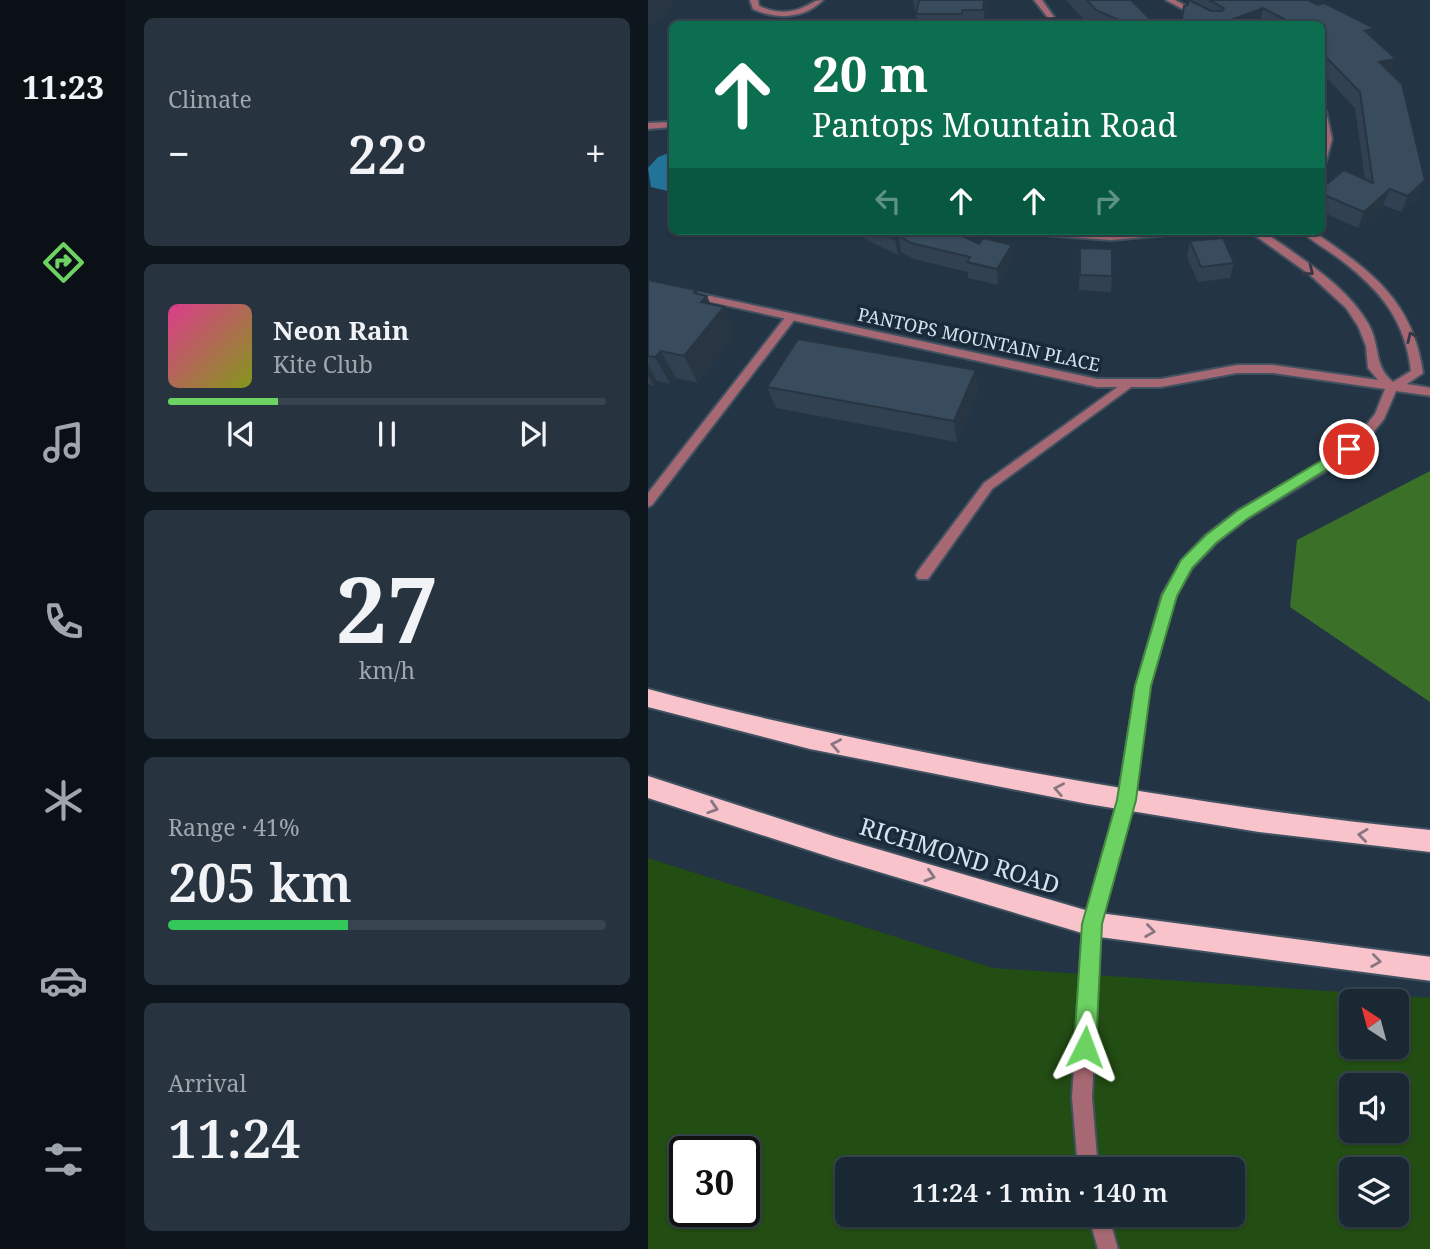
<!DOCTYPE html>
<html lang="en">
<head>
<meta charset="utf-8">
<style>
  :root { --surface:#1a2834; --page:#273440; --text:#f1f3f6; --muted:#9fa6ac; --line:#38444f; --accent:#6cd362 }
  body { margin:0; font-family:"Noto Serif",serif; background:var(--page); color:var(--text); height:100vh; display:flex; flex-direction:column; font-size:26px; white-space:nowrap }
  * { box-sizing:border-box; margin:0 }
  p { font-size:23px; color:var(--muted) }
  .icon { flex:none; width:38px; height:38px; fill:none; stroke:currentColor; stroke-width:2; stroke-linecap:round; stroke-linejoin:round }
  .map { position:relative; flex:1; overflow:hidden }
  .drawer { display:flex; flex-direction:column; gap:18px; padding:18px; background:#0e161d; width:522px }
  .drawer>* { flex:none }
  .guide { position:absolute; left:21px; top:21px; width:656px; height:214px; border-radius:10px; box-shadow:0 2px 5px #0004,0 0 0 2px var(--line); background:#0b6e4f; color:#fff; overflow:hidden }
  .needle { width:46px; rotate:324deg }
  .tools { position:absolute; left:691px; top:989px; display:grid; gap:14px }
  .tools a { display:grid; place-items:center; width:70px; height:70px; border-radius:10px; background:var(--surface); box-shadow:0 2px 5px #0004,0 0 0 2px var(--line); font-size:35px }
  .speed { position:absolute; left:21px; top:1136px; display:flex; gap:14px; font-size:35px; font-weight:700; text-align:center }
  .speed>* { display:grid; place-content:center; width:91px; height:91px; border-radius:50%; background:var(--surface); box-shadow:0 2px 5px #0004,0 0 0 2px var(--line); line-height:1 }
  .speed .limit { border:4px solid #111; border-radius:10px; background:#fff; color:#111 }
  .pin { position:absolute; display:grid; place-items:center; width:60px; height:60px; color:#fff; margin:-30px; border:4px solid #fff; border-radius:50%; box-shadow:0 2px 7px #0007 }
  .me { position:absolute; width:77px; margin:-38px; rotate:3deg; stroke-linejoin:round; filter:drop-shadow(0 0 5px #0008) }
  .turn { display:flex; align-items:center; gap:24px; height:147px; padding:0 28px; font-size:32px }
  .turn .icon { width:91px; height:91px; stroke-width:2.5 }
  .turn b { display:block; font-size:49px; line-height:60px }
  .lanes { display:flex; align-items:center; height:66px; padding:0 28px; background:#0003; justify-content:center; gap:35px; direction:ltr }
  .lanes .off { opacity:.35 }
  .big { font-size:52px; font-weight:600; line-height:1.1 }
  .drawer .tile { flex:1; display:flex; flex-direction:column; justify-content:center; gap:10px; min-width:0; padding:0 24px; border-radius:10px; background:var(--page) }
  .drawer .dial { align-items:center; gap:0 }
  .dial b { font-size:91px; line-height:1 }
  .song { display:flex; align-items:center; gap:21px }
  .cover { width:84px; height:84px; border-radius:10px; background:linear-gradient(135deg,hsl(330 70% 55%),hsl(70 70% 35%)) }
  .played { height:7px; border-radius:4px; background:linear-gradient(90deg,var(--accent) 25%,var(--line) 25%) }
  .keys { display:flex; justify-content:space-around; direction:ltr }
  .heat { display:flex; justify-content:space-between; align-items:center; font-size:38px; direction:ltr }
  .charge { height:10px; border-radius:5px; background:linear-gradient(90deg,#34c759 41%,var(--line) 0) }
  .trip { position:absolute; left:187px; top:1157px; width:410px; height:70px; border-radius:10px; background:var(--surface); box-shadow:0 2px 5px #0004,0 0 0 2px var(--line); font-weight:600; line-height:70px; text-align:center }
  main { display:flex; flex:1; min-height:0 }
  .menu { display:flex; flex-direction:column; width:126px; justify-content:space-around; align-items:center; background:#0a1015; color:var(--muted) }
  .menu .icon { width:49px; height:49px }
  .menu .on { color:var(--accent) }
  .menu b { font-size:32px; color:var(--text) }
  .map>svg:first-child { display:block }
</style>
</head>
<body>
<main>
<nav class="menu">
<b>11:23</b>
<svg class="icon on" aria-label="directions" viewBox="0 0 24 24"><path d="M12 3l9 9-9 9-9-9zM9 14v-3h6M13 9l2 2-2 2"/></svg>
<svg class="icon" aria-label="music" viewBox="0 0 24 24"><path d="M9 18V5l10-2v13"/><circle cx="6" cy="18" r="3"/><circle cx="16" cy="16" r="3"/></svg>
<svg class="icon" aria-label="phone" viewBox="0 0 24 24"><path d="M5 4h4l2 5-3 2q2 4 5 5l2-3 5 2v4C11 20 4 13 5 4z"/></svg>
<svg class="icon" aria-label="climate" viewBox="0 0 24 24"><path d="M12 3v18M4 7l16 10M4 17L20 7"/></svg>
<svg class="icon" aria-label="car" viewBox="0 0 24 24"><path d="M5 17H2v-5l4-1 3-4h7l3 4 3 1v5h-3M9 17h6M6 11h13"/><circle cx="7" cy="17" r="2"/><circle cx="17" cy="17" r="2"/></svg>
<svg class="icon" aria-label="filters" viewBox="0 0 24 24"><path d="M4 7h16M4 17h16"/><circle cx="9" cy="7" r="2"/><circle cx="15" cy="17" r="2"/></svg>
</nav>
<section class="drawer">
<div class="tile"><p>Climate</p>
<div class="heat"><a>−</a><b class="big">22°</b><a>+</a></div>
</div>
<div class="tile">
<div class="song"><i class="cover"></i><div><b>Neon Rain</b><p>Kite Club</p></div></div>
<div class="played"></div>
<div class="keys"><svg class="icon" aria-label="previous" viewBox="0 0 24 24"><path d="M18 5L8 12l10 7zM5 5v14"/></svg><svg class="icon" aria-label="pause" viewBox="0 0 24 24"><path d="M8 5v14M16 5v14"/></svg><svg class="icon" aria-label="next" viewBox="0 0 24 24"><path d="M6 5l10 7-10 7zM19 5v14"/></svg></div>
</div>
<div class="tile dial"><b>27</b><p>km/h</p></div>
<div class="tile"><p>Range · 41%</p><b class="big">205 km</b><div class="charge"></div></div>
<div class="tile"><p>Arrival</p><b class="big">11:24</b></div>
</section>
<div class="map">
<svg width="783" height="1249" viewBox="0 0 783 1249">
  <rect width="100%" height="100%" fill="#233545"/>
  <path fill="#224d13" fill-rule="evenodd" d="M0,858L345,968L782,998V1249H0ZM704,1001H749V1046H704ZM704,1085H749V1130H704ZM37,1152H96V1211H37ZM200,1169H584V1214H200ZM704,1169H749V1214H704Z"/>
  <path fill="#3b7029" d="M782,471V702L642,607L649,540Z"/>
  <path fill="#227398" d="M24,152V192L3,187L0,168L10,157Z"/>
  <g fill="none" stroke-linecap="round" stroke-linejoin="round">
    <g stroke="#405160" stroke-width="4">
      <path id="service" d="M143,314L147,315V319L4,505L0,507V493L139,315Z
        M478,381L484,385L482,388L344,489L280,579H270L268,575L270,571L336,483Z"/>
    </g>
    <g stroke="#405160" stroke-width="4">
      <path id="minor" d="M102,0H110L111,6C126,13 143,14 158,6C165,3 167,0 175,0C156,19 128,20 105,9Z
        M386,0H394L411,24H405Z
        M518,0H527L571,24H562Z
        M674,109L678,111L684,139L678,162L674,165Z
        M24,122V127L0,129V123Z
        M375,231L463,234L536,231L531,234L463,240L380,234Z
        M601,231C605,231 608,230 612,231C619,233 628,241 635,245C666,267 702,291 721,325C733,348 725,365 745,382L763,371C757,320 733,291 693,260C680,250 665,242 653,231H664C722,270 765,300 775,373L759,384L783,388V396L748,391L736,419L718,441L691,463L599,519L568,543L544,568L528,596L502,686L486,800L453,924L444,1097L450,1169H430L424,1097L435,924L470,800L488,686L514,595L534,560L558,535L589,511L683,457L710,435L727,414L737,389L625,373H589L513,387H449L44,298L39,295L44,292L449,379H513L589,365H625L730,380L720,368L718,346L710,326L698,308L661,274Z
        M440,1214H460L470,1249H450Z"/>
    </g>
    <g stroke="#405160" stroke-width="4">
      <path id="trunk" d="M0,689C109,719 220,741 331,763C481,791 631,815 783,830V852L611,832L440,804L162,749L0,707Z
        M0,776L188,837L444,912L783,957V981L444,936L188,859L0,798Z"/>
    </g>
    <use href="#service" fill="#a66872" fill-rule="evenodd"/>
    <use href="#minor" fill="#a66872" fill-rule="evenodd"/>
    <use href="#trunk" fill="#f8c3cb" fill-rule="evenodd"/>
  </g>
  <path fill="#314151" d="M265,0H339L337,24H270Z
    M418,0H483L507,24H440Z
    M541,0H660L726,28L723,36L743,73L770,196L753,212L735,205L710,228L674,212V188L717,179L707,108L674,73V24H615L612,23L608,24H533Z
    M201,231H304L331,244L364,245V260L350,285L320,278V272L266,259L253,252L250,255Z
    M542,241L586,263L582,278L550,282L539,257Z
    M432,248L464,276L463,292L431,290Z
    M0,280L48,290L50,294L62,304L87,335L50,383L28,378L22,384L9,381L6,386L0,384Z
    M328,370L330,392L309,442L128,408L119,387Z"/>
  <path fill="#283542" d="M0,0H26L18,14L8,23L0,24Z
    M336,0H339L337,24H336Z
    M615,8L612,23L608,24H572Z
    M726,28L721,43L717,31Z
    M748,59L742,75L731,62Z
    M777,180L770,196L753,212L760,196Z
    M742,189L735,205L710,228L716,212Z
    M251,236L253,252L250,255L247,239Z
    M364,245V260L350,285L349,269Z
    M48,290L54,302L59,296L68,317L76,307L87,335L50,383L36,356L46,293Z
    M13,351L28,378L22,384L7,357Z
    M0,365L9,381L6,386L0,376Z
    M328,370L330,392L309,442L306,421Z"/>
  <path fill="#394c5e" stroke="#283542" stroke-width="2" d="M271,0H336L335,10H314V14H268Z
    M439,0H483L507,24H480L448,10Z
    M541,0L563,11H574L576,8L561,0H660L670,5L676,3L726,28L717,31L748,59L731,62L754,84L777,180L760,196L742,189L716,212L674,194V188L696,170L725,183L712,92L674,53V24H645L615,8L572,24H533L536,6L540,5Z
    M411,18L412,24H367L366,19Z
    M231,231H304L331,244L335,238L364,245L349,269L319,262L322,257L263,243L251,236L247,239Z
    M575,238L586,263L553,267L542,241Z
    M432,248L464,249V276L432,275Z
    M0,280L48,290L46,293L59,296L53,302L76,307L36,356L13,351L7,357L0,356Z
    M150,339L328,370L306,421L119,387Z"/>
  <defs><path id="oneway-chevron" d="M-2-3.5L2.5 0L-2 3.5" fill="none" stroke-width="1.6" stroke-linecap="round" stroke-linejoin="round" transform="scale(1.75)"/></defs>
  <g stroke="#353746">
    <use href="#oneway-chevron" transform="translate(661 271) rotate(38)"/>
    <use href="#oneway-chevron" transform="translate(764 337) rotate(-114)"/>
  </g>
  <g stroke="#887783">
    <use href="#oneway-chevron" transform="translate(188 745) rotate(-169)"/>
    <use href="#oneway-chevron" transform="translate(411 789) rotate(-169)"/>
    <use href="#oneway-chevron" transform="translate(65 808) rotate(18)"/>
    <use href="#oneway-chevron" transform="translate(715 835) rotate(-173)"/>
    <use href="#oneway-chevron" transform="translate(282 876) rotate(17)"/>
    <use href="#oneway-chevron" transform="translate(502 931) rotate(8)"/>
    <use href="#oneway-chevron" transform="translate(728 961) rotate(8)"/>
  </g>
  <path fill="#6cd362" stroke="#468940" stroke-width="2" d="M701,444L708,449L706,452L599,519L568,543L544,568L529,596L503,686L488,800L454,924L448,1047L444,1055L437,1058L429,1055L426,1047L434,924L469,800L487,686L514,595L533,560L558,535L589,511Z"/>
  <g text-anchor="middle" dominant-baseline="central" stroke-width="7" stroke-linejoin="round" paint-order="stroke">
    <g font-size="18" fill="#d6e1ec" stroke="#192b3b">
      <text transform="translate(331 339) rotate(12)">PANTOPS MOUNTAIN PLACE</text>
    </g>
    <g font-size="24" fill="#d6e1ec" stroke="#192b3b">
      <text transform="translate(312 855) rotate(17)">RICHMOND ROAD</text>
    </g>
  </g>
</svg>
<div class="tools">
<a><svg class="needle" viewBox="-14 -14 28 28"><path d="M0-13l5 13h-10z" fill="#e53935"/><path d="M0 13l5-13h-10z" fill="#9fa6ac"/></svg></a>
<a><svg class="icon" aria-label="sound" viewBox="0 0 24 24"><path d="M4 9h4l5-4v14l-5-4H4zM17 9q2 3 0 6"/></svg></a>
<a><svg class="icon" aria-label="layers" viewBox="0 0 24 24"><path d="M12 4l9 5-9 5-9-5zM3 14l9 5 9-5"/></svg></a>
</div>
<div class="speed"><div class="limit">30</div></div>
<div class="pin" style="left:701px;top:449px;background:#d93025"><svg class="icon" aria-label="arrive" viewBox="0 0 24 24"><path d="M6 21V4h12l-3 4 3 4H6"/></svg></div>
<svg class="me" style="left:437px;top:1047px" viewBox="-20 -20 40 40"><path d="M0-17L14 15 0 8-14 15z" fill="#6cd362" stroke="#fff" stroke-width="4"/></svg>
<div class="trip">11:24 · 1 min · 140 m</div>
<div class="guide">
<div class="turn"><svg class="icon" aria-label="ahead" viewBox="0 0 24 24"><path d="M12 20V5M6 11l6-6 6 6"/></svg><div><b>20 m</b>Pantops Mountain Road</div></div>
<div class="lanes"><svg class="icon off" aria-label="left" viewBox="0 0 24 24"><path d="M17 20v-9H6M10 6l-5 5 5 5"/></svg><svg class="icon" aria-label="ahead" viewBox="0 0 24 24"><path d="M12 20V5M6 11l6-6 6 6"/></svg><svg class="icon" aria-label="ahead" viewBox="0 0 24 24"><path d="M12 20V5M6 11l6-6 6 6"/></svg><svg class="icon off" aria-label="right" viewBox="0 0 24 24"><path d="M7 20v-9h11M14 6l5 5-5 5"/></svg></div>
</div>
</div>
</main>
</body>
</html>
